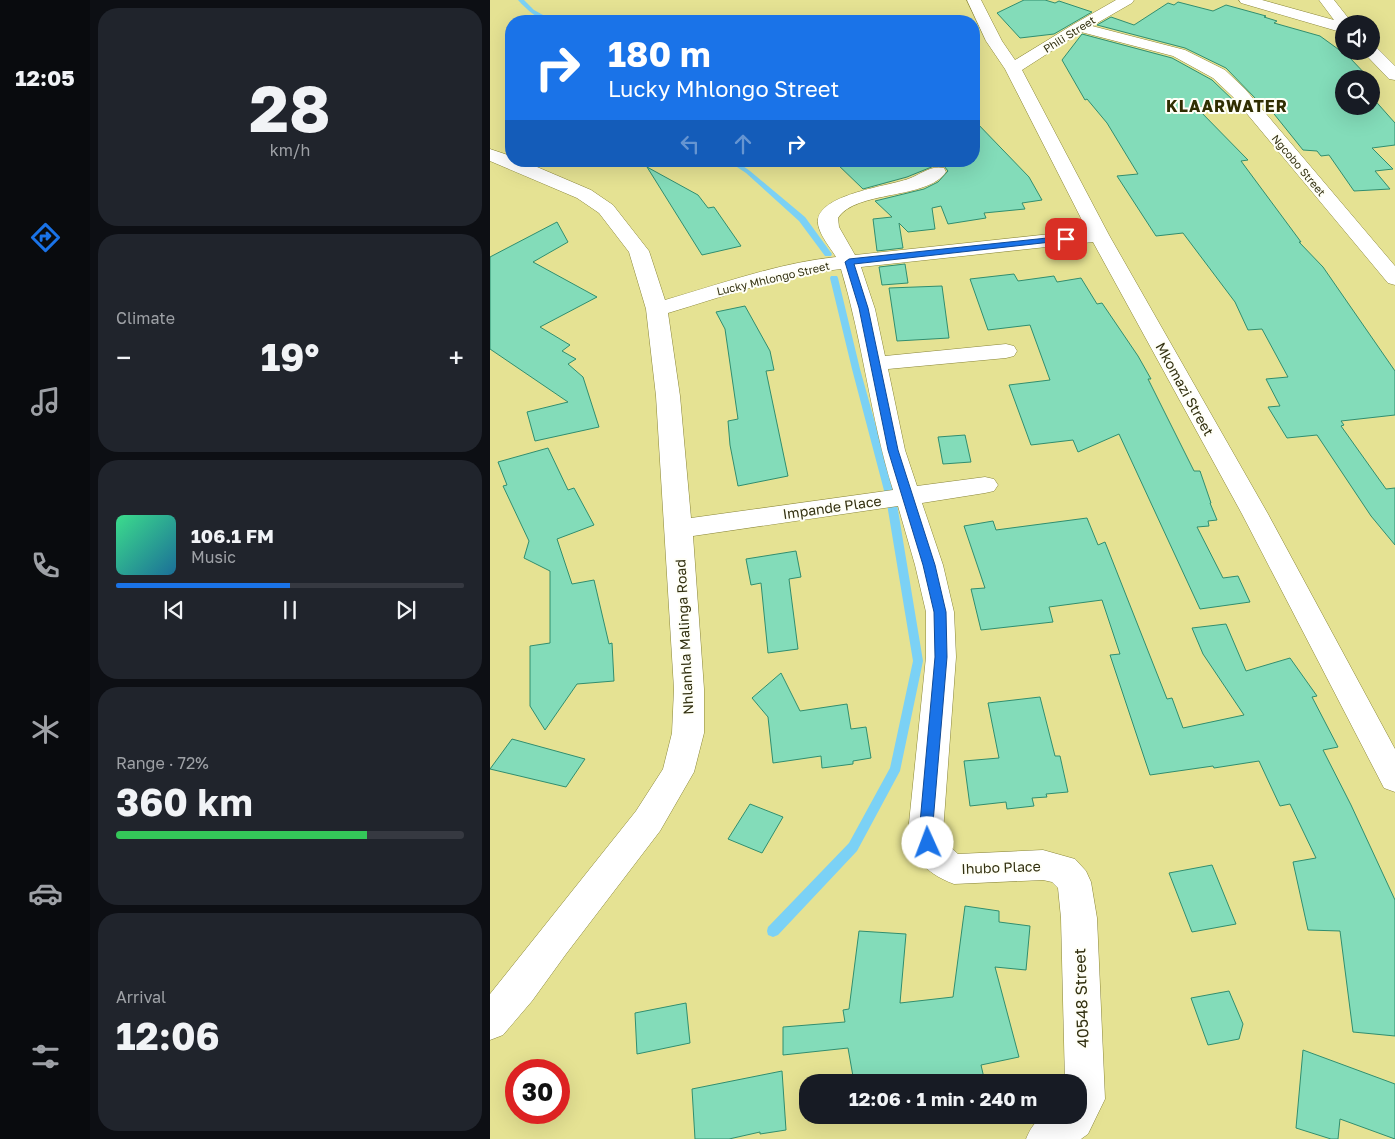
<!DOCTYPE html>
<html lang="en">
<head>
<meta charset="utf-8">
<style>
  :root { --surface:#171b24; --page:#20242c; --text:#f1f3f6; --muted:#9ea1a6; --line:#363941; --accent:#1a73e8 }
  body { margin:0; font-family:"Golos Text",sans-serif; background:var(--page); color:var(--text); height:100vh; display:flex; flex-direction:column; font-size:19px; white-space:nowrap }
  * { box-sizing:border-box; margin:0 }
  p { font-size:16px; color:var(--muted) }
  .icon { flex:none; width:28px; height:28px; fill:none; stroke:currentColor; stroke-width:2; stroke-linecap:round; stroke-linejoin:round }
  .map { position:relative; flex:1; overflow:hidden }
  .side { display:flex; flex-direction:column; gap:8px; padding:8px; background:#0d0f14; width:400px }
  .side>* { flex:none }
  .banner { position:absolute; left:15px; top:15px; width:475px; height:152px; border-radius:20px; box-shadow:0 5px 20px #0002; background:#1a73e8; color:#fff; overflow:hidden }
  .tools { position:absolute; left:845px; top:15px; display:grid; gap:10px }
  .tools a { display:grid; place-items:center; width:45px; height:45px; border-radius:50%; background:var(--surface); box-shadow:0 5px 20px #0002; font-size:25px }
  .speed { position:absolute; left:15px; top:1059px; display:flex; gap:10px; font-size:25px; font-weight:700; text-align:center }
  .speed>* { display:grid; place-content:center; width:65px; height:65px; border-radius:50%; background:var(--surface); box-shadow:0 5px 20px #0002; line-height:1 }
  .speed .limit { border:8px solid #d22; background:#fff; color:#111 }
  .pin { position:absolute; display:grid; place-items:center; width:42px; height:42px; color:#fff; margin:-21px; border-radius:10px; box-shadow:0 2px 8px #0006 }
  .me { position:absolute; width:55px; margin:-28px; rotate:358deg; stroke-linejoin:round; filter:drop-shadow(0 0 4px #0008) }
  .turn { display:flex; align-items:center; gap:18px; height:105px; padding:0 20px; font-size:22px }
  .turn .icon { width:65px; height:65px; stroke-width:2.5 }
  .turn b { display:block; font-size:35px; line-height:42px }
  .lanes { display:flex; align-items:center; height:48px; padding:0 20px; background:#0003; justify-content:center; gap:25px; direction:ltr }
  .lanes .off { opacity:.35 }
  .big { font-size:38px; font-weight:700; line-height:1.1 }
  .side .card { flex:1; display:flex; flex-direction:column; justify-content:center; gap:8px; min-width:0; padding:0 18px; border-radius:20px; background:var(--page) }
  .side .dial { align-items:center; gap:0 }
  .dial b { font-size:65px; line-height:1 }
  .song { display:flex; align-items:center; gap:15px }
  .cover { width:60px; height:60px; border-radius:8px; background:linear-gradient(135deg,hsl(150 70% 55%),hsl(200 70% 35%)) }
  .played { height:5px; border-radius:2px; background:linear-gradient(90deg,var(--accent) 50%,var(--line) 50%) }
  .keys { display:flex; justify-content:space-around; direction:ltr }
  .heat { display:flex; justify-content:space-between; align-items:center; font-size:28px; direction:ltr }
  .charge { height:8px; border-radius:4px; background:linear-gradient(90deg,#34c759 72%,var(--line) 0) }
  .trip { position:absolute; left:309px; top:1074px; width:288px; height:50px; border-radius:20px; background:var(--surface); box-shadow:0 5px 20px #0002; font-weight:700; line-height:50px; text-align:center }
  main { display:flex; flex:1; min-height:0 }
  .menu { display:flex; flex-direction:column; width:90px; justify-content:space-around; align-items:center; background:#090b0e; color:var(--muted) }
  .menu .icon { width:35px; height:35px }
  .menu .current { color:var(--accent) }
  .menu b { font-size:22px; color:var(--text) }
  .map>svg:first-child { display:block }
</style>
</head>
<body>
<main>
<nav class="menu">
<b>12:05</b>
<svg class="icon current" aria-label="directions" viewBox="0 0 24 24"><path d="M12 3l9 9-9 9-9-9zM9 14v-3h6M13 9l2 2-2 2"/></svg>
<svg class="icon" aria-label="music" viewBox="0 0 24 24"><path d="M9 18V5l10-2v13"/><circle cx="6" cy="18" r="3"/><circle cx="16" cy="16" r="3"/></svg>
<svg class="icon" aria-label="phone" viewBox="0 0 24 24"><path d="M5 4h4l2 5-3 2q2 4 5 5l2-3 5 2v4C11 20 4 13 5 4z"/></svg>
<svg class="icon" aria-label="climate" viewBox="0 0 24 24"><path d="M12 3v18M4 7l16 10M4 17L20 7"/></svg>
<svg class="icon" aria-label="car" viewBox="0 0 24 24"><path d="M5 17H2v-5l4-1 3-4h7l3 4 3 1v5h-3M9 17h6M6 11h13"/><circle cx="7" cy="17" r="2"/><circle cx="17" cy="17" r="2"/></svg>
<svg class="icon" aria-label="filters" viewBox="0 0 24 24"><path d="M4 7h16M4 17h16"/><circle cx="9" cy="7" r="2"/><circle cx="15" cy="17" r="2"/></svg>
</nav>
<section class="side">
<div class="card dial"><b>28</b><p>km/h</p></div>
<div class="card"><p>Climate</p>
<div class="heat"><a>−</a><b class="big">19°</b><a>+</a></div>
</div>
<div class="card">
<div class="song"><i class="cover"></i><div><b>106.1 FM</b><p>Music</p></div></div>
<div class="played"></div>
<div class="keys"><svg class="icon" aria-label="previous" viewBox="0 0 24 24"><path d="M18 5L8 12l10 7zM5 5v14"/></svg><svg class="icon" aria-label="pause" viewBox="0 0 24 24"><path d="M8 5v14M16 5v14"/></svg><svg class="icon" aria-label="next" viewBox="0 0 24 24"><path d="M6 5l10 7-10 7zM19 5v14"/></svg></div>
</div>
<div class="card"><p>Range · 72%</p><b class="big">360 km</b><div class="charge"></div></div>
<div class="card"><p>Arrival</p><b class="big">12:06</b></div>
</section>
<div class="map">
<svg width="905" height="1139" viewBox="0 0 905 1139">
  <rect width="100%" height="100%" fill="#e5e293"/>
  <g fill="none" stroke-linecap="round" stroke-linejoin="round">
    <path fill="#7bd1f5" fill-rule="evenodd" d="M28,0H34L44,10L64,21C50,22 37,10 28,0Z
      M238,161H246L260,171L315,217L342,254L341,256H335L309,221L256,173Z
      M341,276H347L348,278L370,369L406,498L433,661L410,771L367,851L288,935L283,937L278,935L277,931L278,927L359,843L400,768L423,661L396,498L362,369L340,278Z"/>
  </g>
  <path fill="#83dcb9" stroke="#318e6f" d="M534,0H555L565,3L569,1L602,12L564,34L530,38L507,13Z
    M688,2L723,11L736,5L776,16L774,17L787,21L784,23L830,36L859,57L880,79H854V106H881V96L905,123V145L882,148L903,169L885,171L900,189L864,191L839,155L831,156L827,151L813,150L772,99H766L736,68L695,48L607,25L621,17L644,25L678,3L684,5Z
    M592,34L682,58L722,80L745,102L706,107L758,160L751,161L811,242H809L833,267L905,371V415L851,421L854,425L851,426L896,489L905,488V545L881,516L827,435L797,438L778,407L790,406L776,379L798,377L772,329L758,330L745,302L693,233L666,236L627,176L648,174L617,123L597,99L595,100L572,60Z
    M484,120L539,177L552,200L532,203L535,209L494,213L496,218L458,224L451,206L442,208L445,229L418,232L409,223L413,248L387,251L383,219L402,217L385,201L434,189L448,182L458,171L454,166H444L417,177L373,189L344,161H484Z
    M157,167L208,195L218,208L224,207L251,246L212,255Z
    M67,222L78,242L43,262L107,297L50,327L80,345L72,351L86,359L78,364L93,377L109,427L45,441L37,412L78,402L0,349V257Z
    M415,264L418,283L392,285L389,267Z
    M524,274L528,281L564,276L567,282L591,278L607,304L612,303L648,356L661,379H658L704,471H710L721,503H720L727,520L718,521L719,526L707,527L733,578L748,576L760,602L710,609L629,434L588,452L583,440L541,445L519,385L560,380L540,325L498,330L480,279Z
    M452,286L459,338L407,341L399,288Z
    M255,306L280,351L284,370L276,371L298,476L248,486L240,445L238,421L248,419L235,329L226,312Z
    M475,435L481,462L453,464L448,437Z
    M58,448L78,490L84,488L104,525L67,539L82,584L104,580L119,644L122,643L124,681L87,684L55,730L40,706V646L60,643V571L34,558L39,541L13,486L17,485L8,462Z
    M597,518L608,545L615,542L677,699L682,698L693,728L754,715L713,654L702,628L736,624L756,671L800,658L827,696L822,697L848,747L833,750L861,805L905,900V1036L863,1032L850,931L818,930L803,862L826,858L800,804L790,806L769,761L724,768L723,766L660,775L620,655L630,654L612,600L559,607L563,622L491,630L481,589L495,588L474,526L503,521L506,530Z
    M306,551L311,577L299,579L308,649L278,653L271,583L261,585L256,559Z
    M291,673L310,711L357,704L361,729L376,727L381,758L363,761V764L332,768L331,756L283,763L278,717L262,698Z
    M550,697L565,756H570L578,792L556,794L557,797L542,798L544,806L517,809L516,802L480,806L474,761L509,758L498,703Z
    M22,739L95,759L76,787L0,769Z
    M260,804L293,817L272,853L238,839Z
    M722,865L746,924L702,932L679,873Z
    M475,906L509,911V922L540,926L536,970L505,967L529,1057L491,1065L494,1078L472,1082H364L358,1048L293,1055V1027L355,1022L353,1010L359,1009L369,931L416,934L410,1003L463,997Z
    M739,991L753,1024L749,1039L718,1045L701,998Z
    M196,1003L200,1043L147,1054L145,1013Z
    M813,1050L905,1084V1139L850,1119L848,1139H841L806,1128Z
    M292,1071L296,1130L270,1134V1132L239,1139H205L202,1089Z"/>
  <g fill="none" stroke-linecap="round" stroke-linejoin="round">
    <g stroke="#8a8639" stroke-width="1">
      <path id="street" d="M477,0H491L512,41L525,60L584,24L626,0H644L642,3L602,26L695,50L735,70L755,89L905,266V285L898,283L743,97L723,78L683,56L591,32L532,70L619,235L778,514L905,749V792L894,788L752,514L603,242L371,267L385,309L395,356L516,344L524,346L527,351L524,356L516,358L398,369L415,450L427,486L495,477L504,479L508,485L504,491L495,493L432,503L453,565L464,612L466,657L453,832L456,843L468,854L553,850L585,859L596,871L601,882L607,918L615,1099L598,1134L591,1139H536C548,1110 560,1115 588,1115V1082H575L571,918L568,888L562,882L553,880L464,884C432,872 422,856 419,823L436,657V612L425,565L408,506L203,536L214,689V733L204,772L170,831L76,954L42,1001L13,1035L0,1040V994L146,811L173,769L182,733L184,689L166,396L156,309L139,252L109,213L87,198L0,161V149L21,156V161H33L101,190L123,205L159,251L175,300C231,284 288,263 346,257C340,247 326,231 328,219C332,194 398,186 418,179C430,175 440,165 454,168L456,172C437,200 366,190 348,218L349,227L365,255L597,230L515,69L496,41ZM351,269C373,342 380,416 403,490L201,518L190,396L178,313C235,296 292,275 351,269Z
        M749,0H772L844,20L829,0H844L863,24H854V33L751,3Z
        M881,46L887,48L905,66V80L899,79L875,54L873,51H881Z"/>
    </g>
    <use href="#street" fill="#fff" fill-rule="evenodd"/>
  </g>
  <path fill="#1a73e8" stroke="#114b97" d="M576,236L580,239L579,240L364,264L378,308L408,450L445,565L456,612L457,657L443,823L445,843L443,847L438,849L433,847L430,823L445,657L444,612L433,565L398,450L369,308L355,262L359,259Z"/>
  <g text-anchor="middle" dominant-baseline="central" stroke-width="4" stroke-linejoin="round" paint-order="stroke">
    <g font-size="11" fill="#333111" stroke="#fffff7">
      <text transform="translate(579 34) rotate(-32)">Phili Street</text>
      <text transform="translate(809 165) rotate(50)">Ngcobo Street</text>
      <text transform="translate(283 278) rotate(-13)">Lucky Mhlongo Street</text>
    </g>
    <g font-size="14" fill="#333111" stroke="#fffff7">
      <text transform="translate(695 389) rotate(61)">Mkomazi Street</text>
      <text transform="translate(342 507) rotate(-8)">Impande Place</text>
      <text transform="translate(194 637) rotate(-93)">Nhlanhla Malinga Road</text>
      <text transform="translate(511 867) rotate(-2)">Ihubo Place</text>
    </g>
    <g font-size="16" font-weight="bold" letter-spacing="1" fill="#302e02" stroke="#fffff7">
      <text x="737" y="106">KLAARWATER</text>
    </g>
    <g font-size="16" fill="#333111" stroke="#fffff7">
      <text transform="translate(591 998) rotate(-92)">40548 Street</text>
    </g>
  </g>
</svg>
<div class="tools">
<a><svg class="icon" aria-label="sound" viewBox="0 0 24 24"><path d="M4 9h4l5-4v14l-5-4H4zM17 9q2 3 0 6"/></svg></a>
<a><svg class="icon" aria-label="search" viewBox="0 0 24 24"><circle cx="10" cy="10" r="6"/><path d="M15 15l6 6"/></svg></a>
</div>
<div class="speed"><div class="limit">30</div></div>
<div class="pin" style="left:576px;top:239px;background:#d93025"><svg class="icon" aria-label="arrive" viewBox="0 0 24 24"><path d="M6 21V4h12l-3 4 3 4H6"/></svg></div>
<svg class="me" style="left:438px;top:843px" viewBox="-20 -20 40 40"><circle r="19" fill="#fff"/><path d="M0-13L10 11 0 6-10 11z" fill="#1a73e8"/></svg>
<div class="trip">12:06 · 1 min · 240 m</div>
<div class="banner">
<div class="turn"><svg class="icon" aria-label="right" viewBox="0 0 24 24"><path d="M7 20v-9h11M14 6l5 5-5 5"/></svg><div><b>180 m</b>Lucky Mhlongo Street</div></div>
<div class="lanes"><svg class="icon off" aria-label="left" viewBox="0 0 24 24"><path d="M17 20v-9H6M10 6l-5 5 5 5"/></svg><svg class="icon off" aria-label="ahead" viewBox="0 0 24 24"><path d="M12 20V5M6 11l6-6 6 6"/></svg><svg class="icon" aria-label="right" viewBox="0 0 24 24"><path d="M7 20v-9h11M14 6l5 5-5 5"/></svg></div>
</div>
</div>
</main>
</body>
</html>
